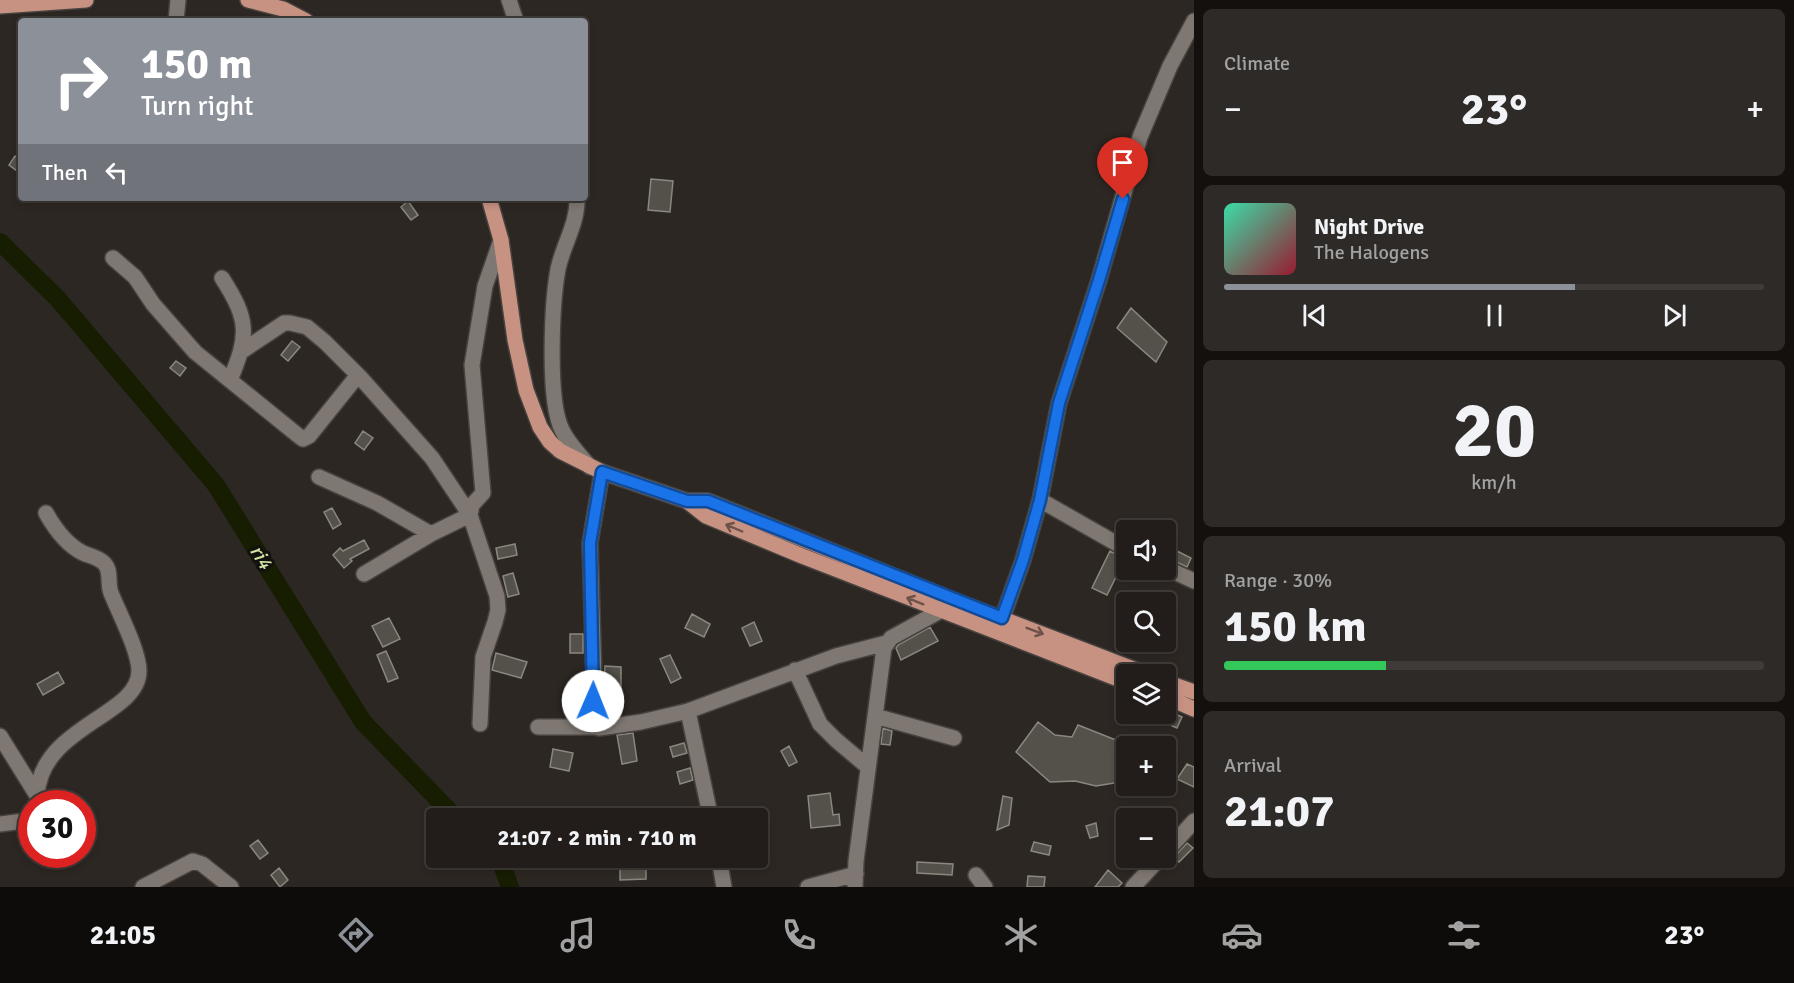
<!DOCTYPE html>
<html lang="en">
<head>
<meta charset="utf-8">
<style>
  :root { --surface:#221d1a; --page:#2e2a27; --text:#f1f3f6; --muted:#a2a2a2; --line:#3f3b39; --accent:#8c9099 }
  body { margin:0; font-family:Signika,sans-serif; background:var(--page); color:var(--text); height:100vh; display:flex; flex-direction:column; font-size:22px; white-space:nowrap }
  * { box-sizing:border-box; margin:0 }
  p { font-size:20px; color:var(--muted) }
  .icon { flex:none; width:33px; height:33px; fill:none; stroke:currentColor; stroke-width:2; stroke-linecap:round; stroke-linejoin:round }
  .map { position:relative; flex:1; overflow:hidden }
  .drawer { display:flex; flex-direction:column; gap:9px; padding:9px; background:#13100e; width:600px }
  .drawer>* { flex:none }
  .hud { position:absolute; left:18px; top:18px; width:570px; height:183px; border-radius:6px; box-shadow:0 3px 9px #0003,0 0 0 2px var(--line); background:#8c9099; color:#fff; overflow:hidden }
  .fabs { position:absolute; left:1116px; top:520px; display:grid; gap:12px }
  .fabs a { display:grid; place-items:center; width:60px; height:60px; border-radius:6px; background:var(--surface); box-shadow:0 3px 9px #0003,0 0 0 2px var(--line); font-size:30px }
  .speed { position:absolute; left:18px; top:790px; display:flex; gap:12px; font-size:30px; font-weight:700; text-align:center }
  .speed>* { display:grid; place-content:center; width:78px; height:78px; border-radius:50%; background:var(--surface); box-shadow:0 3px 9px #0003,0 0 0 2px var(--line); line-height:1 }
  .speed .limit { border:9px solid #d22; background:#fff; color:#111 }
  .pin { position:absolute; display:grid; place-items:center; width:51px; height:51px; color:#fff; margin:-62px -26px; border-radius:50% 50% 50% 0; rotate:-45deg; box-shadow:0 0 6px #0007 }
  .pin .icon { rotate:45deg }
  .me { position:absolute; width:66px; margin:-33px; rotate:1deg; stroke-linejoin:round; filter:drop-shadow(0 0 4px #0008) }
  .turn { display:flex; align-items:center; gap:21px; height:126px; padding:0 24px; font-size:27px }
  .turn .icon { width:78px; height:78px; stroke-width:2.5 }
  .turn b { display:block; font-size:42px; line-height:51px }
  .then { display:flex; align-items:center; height:57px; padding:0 24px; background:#0003; gap:12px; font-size:22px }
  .big { font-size:45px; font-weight:800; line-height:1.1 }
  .drawer .widget { flex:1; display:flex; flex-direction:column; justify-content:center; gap:9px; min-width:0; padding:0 21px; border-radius:9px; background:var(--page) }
  .drawer .dial { align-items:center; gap:0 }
  .dial b { font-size:78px; line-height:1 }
  .song { display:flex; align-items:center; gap:18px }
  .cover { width:72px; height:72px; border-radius:9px; background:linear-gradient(135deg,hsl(160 70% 55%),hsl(350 70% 35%)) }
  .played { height:6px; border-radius:3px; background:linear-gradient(90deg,var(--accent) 65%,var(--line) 65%) }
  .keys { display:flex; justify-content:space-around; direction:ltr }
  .heat { display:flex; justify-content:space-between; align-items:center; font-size:33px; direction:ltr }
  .charge { height:9px; border-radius:4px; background:linear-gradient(90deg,#34c759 30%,var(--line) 0) }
  .trip { position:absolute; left:426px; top:808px; width:342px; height:60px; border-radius:6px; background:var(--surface); box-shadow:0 3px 9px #0003,0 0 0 2px var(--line); font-weight:800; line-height:60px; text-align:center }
  .tabs { display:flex; height:96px; justify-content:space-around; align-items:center; background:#0e0c0a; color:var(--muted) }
  .tabs .icon { width:42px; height:42px }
  .tabs .on { color:var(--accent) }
  .tabs b { font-size:27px; color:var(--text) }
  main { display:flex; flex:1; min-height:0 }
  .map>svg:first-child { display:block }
</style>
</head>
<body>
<main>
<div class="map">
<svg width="1194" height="887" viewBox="0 0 1194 887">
  <rect width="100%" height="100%" fill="#2d2723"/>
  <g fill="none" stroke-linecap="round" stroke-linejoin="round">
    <path stroke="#161d00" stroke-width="18" d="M0,242L58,299L216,485L363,722L457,819
      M495,858L502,865L510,887"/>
  </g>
  <path fill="#54514a" stroke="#8a877f" stroke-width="1.5" d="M15,156L21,160V174L9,165Z
    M651,179L673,181L670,212L648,210Z
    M408,201L418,215L411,220L401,207Z
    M1131,308L1167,342L1156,362L1117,328Z
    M292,341L300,347L288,361L281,355Z
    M176,361L186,368L180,376L170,368Z
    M363,431L373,438L364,450L355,443Z
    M332,508L341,524L333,529L324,512Z
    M364,540L369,549L350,559L352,561L344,568L333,555L340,548L343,551Z
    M515,544L517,555L498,559L496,548Z
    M1110,551L1125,559L1107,595L1092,588Z
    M1177,551L1191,558L1187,567L1172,560Z
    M513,573L519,594L508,597L503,576Z
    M692,614L710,624L704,637L685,628Z
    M389,618L400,639L383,647L372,626Z
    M754,622L762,641L750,646L742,628Z
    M930,627L938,641L901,660L896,648L898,645Z
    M570,634H583V653H570Z
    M386,651L398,678L388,682L377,655Z
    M496,653L527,662L521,678L492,670Z
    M670,655L681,678L671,683L660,659Z
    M605,666L621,667V696H603Z
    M58,672L64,683L43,695L37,684Z
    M1166,710L1182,717L1177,728L1144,714H1166Z
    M1038,722L1055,735L1072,737L1078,725L1126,744V781L1096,786L1075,781L1050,782L1016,752Z
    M883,728L892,731L890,745L881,744Z
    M633,733L637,761L622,764L617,735Z
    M684,743L687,753L673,757L670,747Z
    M789,746L797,762L789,766L781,751Z
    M553,749L573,753L569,771L550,767Z
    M1187,764L1194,767V787L1177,779Z
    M690,768L693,780L680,784L677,772Z
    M830,793L833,815L839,814L840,825L811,828L808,796Z
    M1003,796L1012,798L1009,825L997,830Z
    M1096,823L1098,836L1090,838L1086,826Z
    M258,840L268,853L260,859L250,846Z
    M1034,842L1051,846L1049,855L1031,851Z
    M1187,843L1193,848L1179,862L1174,857Z
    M917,862L953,864L952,875L917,873Z
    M279,868L288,880L280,887L271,875Z
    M646,868V879L620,880V869Z
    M1108,870L1122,883L1118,887H1095Z
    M1028,876L1045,877L1044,887H1027Z"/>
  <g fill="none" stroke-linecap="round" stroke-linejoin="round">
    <g stroke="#46423e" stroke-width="18">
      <path id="minor" d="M509,0L516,21
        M176,21L178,0
        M577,198C578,223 563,245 558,269C552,302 547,400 562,430C568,443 580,455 590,467
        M113,258L135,277L153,304L195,352L300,437L303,439L309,436L358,375
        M222,278C249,320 249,335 230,380
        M242,351L284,323H290L307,327L325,342L360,377L432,458L470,515L497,596L498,610L495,622L483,657L480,724
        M602,472L590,543L594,679L593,723L595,727L599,728L641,722L688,711L836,656L886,643
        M319,477L377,503L431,534
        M1040,500L1126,549
        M1166,568L1194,581
        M364,574L431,534L470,515L472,505L483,493L472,365L485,286L501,240
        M998,630L1023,560L1040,500L1059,403L1099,280L1140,137L1170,66L1194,21
        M795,670L820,724L836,740L868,767
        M688,711L711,819
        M875,716L954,738
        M538,727H595
        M0,736L38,797
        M37,796C40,726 139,716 139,671C139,651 119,613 111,593C107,583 112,571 104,563C98,557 90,556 83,553C67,545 55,529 46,513
        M0,824L32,820
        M1166,852L1194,821
        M719,858L724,887
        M976,875L985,887
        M143,887L193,861L202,864L231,887
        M808,887L856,874
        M855,887L856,861L884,648L891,638L940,611
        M1133,887L1160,858"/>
    </g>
    <g stroke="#46423e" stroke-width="18">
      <path id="major" d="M248,0L283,9L306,21
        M0,6L86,0
        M489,198L501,240L515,340L526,390L540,427L550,442L560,451L602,472L687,501L706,516L802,556L1126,682
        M687,501H708L953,600L1149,675
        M1166,682L1194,692
        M1166,697L1194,709"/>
    </g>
    <use href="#minor" stroke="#7f7872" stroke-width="15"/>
    <use href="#major" stroke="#c89283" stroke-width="15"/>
  </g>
  <defs><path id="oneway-shaft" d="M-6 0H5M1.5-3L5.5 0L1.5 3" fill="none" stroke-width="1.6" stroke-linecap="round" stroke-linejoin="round" transform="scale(1.5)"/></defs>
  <g stroke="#6e5249">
    <use href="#oneway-shaft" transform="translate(734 528) rotate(-157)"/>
    <use href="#oneway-shaft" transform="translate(915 601) rotate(-158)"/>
    <use href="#oneway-shaft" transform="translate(1035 631) rotate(21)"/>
  </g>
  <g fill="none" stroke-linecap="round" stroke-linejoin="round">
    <g stroke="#114b97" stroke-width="15">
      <path id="route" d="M593,701L590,543L602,472L687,501H708L1002,618L1023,560L1040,500L1059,403L1099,280L1123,199"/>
    </g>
    <use href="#route" stroke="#1a73e8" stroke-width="10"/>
  </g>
  <g text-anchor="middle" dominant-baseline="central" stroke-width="6" stroke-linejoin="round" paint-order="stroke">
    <g font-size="20" font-style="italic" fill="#d3e5a3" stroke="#13110f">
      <text transform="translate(261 557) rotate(58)">ri4</text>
    </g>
  </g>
</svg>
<div class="fabs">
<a><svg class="icon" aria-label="sound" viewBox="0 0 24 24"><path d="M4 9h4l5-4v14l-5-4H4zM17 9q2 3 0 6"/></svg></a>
<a><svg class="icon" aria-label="search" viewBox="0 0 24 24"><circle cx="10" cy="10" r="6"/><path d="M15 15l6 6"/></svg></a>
<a><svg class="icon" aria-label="layers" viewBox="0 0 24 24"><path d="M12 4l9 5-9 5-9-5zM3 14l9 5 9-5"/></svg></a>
<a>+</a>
<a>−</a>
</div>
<div class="speed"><div class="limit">30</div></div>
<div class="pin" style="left:1123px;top:199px;background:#d93025"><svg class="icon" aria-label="arrive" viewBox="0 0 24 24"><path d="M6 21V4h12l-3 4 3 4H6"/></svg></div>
<svg class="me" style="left:593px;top:701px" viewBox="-20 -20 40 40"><circle r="19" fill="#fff"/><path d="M0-13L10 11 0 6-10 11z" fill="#1a73e8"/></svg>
<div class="trip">21:07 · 2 min · 710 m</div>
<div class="hud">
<div class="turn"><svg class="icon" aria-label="right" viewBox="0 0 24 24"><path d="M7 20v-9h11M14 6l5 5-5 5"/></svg><div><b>150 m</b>Turn right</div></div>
<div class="then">Then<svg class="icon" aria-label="left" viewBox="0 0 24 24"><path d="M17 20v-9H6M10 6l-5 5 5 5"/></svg></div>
</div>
</div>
<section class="drawer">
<div class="widget"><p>Climate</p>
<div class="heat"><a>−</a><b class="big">23°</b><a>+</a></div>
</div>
<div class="widget">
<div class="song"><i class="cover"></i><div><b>Night Drive</b><p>The Halogens</p></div></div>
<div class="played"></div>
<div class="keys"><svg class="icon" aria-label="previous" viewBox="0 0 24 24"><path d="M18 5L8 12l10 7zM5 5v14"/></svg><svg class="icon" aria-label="pause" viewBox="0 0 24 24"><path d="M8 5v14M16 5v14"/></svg><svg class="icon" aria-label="next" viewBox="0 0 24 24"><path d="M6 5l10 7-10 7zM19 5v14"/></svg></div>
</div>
<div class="widget dial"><b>20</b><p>km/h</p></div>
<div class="widget"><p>Range · 30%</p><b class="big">150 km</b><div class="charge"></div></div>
<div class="widget"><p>Arrival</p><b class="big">21:07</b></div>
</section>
</main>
<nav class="tabs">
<b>21:05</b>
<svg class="icon on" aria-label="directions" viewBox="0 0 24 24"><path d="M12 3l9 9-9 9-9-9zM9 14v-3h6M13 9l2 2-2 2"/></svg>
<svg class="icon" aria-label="music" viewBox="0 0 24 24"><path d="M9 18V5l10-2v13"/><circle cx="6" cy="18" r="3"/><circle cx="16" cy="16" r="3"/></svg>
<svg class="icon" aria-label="phone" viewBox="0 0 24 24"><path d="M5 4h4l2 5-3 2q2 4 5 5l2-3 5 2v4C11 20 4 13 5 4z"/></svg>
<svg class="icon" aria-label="climate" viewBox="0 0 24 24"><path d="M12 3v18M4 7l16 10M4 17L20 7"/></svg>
<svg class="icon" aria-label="car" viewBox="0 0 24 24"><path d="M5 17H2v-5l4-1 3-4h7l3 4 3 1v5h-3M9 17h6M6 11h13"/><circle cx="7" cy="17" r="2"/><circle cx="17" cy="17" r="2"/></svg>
<svg class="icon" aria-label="filters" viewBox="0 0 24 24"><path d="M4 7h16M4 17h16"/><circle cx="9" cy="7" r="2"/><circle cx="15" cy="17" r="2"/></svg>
<b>23°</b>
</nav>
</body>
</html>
